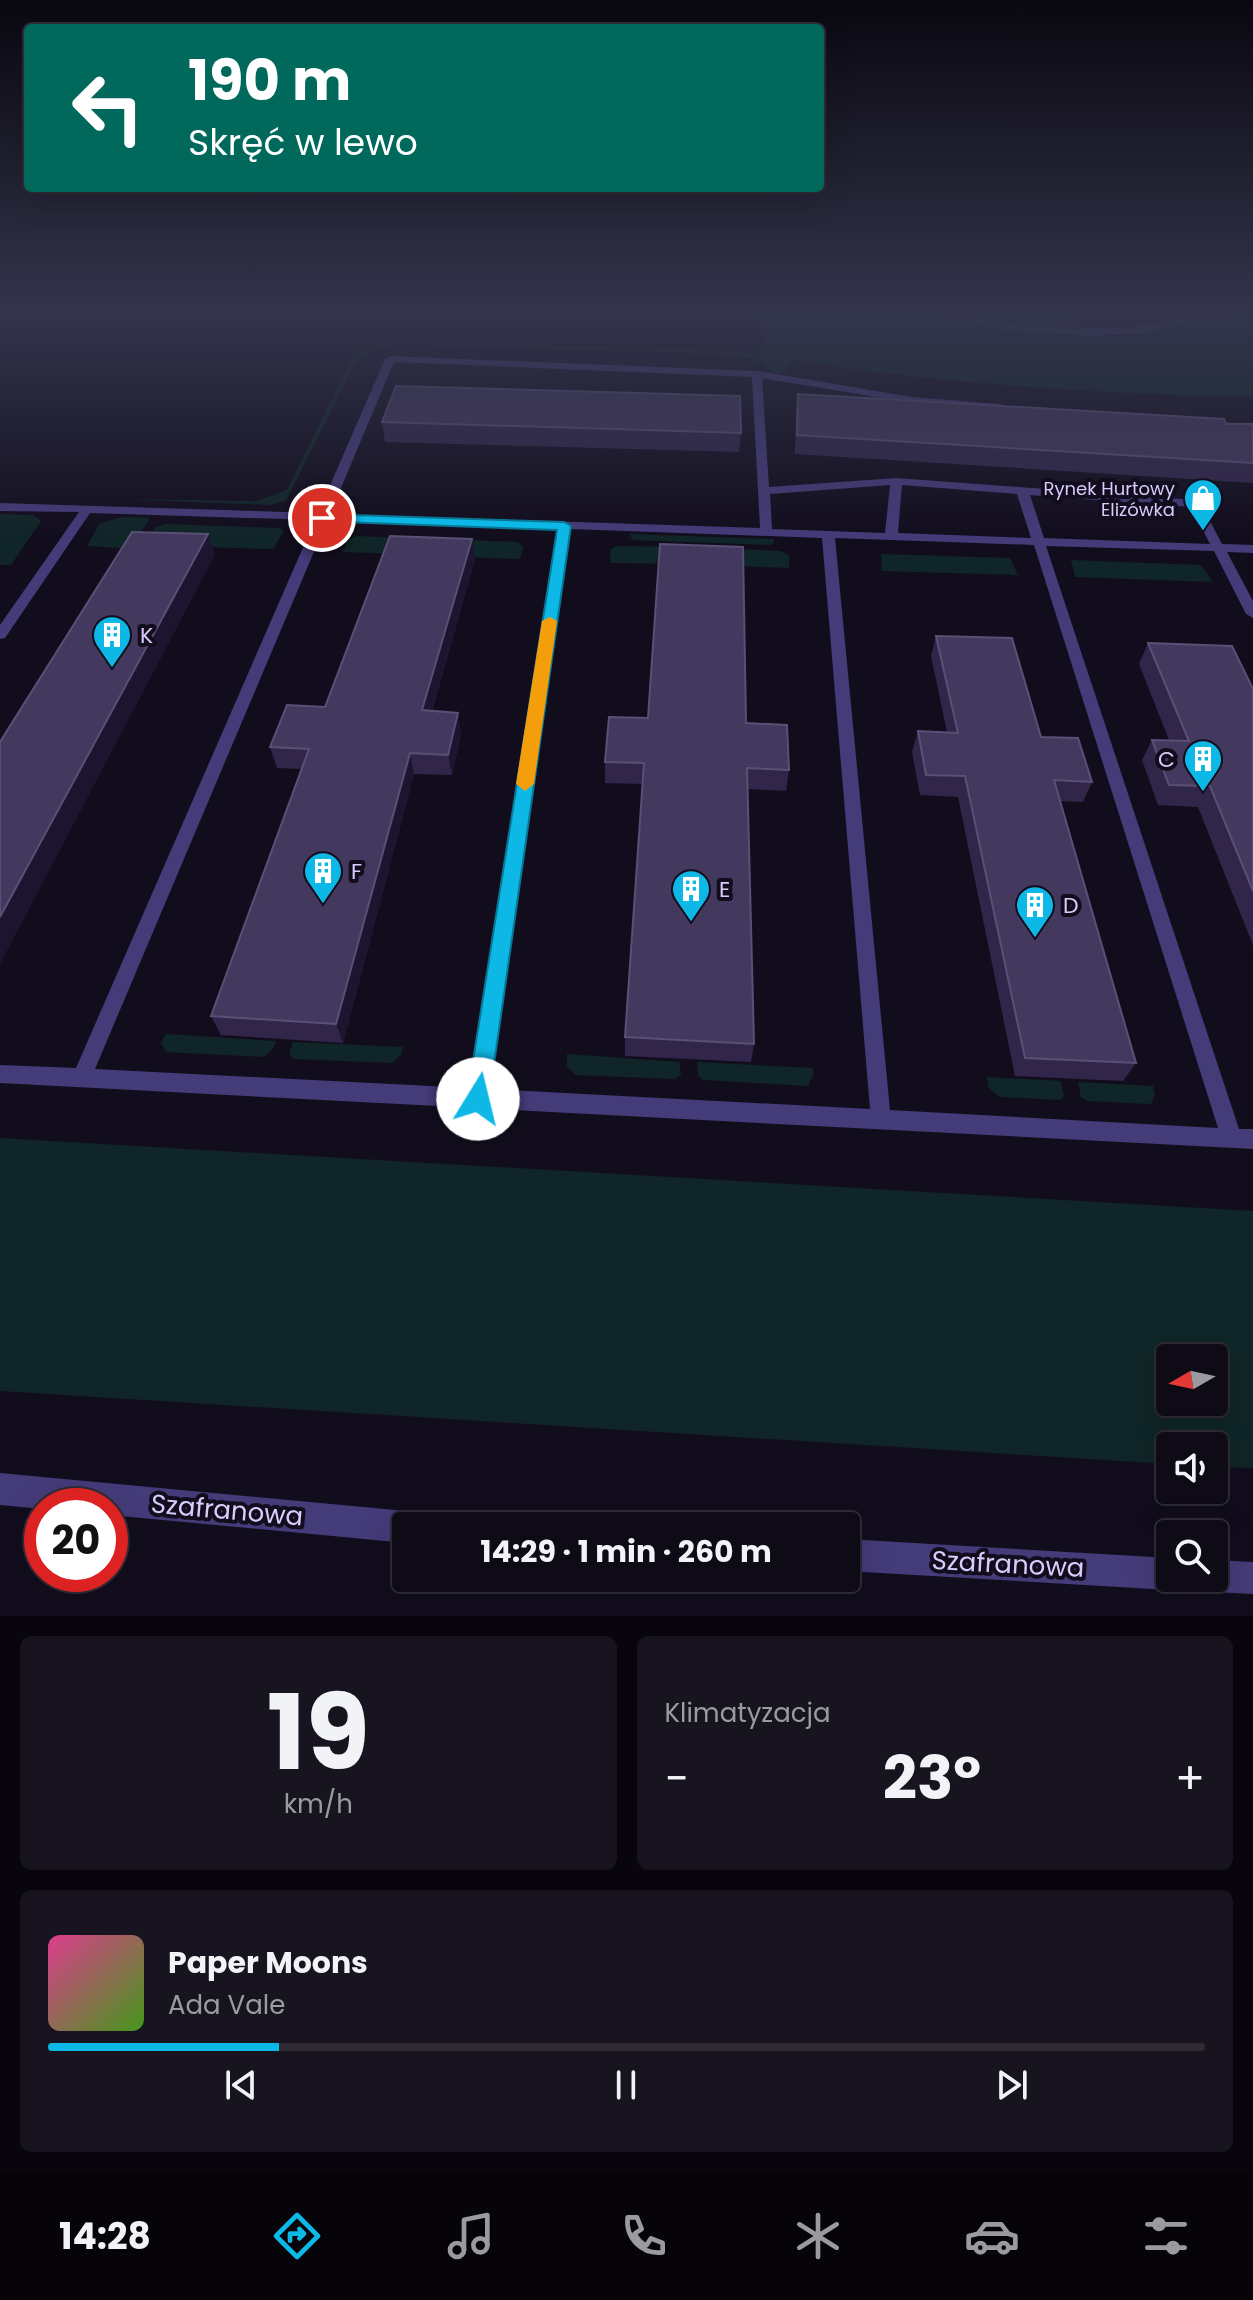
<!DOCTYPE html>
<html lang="pl">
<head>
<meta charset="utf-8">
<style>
  :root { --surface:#0e0a16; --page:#17131f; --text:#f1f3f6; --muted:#9b9aa1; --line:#2e2b35; --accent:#0eb8e6 }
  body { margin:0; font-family:Poppins,sans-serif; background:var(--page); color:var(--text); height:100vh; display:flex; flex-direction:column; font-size:30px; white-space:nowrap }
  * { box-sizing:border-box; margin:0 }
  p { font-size:26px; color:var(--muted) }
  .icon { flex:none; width:44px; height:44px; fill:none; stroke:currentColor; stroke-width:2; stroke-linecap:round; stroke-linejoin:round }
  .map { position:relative; height:1616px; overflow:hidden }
  .sheet { display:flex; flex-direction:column; gap:20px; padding:20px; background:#08060c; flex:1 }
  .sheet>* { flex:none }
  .guide { position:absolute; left:24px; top:24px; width:800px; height:168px; border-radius:8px; box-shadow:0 8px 32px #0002,0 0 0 2px var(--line); background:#00695c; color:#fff; overflow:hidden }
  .needle { width:52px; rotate:261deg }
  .controls { position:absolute; left:1156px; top:1344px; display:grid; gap:16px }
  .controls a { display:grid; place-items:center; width:72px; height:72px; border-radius:8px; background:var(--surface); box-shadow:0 8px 32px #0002,0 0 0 2px var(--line); font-size:40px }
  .speed { position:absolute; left:24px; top:1488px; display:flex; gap:16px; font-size:40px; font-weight:700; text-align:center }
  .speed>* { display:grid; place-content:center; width:104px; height:104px; border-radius:50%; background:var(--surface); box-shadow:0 8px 32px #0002,0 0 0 2px var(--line); line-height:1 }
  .speed .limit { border:12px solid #d22; background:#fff; color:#111 }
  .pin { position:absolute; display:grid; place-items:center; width:68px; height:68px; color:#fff; margin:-34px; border:4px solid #fff; border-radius:50%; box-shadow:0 2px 8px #0007 }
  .me { position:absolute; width:88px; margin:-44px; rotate:9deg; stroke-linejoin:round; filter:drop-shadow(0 0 6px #0008) }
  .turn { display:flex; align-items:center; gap:28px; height:168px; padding:0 32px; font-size:36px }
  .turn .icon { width:104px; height:104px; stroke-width:2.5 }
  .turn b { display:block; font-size:56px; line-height:68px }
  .big { font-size:60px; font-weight:700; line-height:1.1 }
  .sheet .widget { flex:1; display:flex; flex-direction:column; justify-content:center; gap:12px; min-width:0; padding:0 28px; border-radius:12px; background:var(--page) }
  .sheet .dial { align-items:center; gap:0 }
  .dial b { font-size:104px; line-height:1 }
  .song { display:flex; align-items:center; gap:24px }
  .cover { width:96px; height:96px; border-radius:12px; background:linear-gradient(135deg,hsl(330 70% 55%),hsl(100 70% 35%)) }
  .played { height:8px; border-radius:4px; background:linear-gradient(90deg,var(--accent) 20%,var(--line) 20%) }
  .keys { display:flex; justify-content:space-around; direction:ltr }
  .heat { display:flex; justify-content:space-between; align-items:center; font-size:44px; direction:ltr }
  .sheet .tiles { flex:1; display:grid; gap:20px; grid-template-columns:1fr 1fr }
  .widget:last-child { grid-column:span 2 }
  .trip { position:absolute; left:392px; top:1512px; width:468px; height:80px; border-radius:8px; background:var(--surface); box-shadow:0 8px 32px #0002,0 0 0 2px var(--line); font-weight:700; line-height:80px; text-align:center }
  .menu { display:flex; height:128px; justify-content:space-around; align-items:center; background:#060409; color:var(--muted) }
  .menu .icon { width:56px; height:56px }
  .menu .current { color:var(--accent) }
  .menu b { font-size:36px; color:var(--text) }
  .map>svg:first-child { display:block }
</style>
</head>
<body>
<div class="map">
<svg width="1253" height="1616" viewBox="0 0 1253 1616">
  <rect width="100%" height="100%" fill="#120d1d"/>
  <path fill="#102527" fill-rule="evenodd" d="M750,314H1074L1087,328L1035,326L1038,331C1065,333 1133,341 1156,331C1191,316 1215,314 1253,314V397C1099,394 945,384 793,360L783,373H772C760,359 746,355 728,354L402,344L377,348L357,359L286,501L270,505L118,499L256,501L287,490L351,360C362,347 377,345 393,342L724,350L766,356L749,351L763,348L767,343Z
    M0,514L33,515L41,521L11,565H0Z
    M121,517L150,518L131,549L87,546L99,524Z
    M166,524L279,528L284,531L273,549L154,546L147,540L156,527Z
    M629,534L774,539V542L771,545L633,540Z
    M356,536L427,539V555L343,552L348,540Z
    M446,539L518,542L523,547L520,559L436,556Z
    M617,546L690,547L695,564L610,563L611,549Z
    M709,548L781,551L789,555V568L706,565Z
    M881,554L1010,558L1018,575L882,571Z
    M1071,560L1201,565L1213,582L1075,577Z
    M166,1034L275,1041H276L273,1049L264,1057L166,1052L161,1043Z
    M293,1042L403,1047L401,1055L392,1063L294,1059L289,1054Z
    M567,1054L679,1062L681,1075L675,1079L575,1075L567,1066Z
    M697,1062L812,1068L814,1073L808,1086L703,1080L698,1075Z
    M987,1077L1061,1081L1064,1096L1061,1100L999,1097L988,1087Z
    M1078,1082L1153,1086L1155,1095L1151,1104L1087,1101L1081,1097Z
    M0,1138L1253,1211V1468L1214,1467V1446H1170V1464L0,1391ZM1170,1358H1214V1402H1170Z"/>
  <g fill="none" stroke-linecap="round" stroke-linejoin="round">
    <path fill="#443b79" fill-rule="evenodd" d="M939,314H955L999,323L1081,329L1086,332L1081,335L999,329Z
      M390,356L757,371L912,397L999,404L1003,405V409L912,403L762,378L769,487L896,478L1195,500L1201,504L1222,544L1253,545V553L1227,552L1253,601V618L1246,614L1214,551L1046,546L1239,1129H1253V1149L0,1083V1065L76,1068L315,520L90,513L5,638L0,639V625L79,512L0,511V503L318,513L385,359ZM394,362L752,377L760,528L330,514ZM890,485L885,533L772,529L770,494ZM902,485L1017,494L1031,538L898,533ZM1030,495L1191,507L1210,544L1044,538ZM327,521L557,529L470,1088L95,1069ZM570,529L822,538L870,1109L489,1089ZM835,538L1034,545L1218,1128L890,1110Z"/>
    <path fill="#443b79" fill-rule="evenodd" d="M1196,314H1215L1140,334L1081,336L1075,332L1081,328L1140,326Z
      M0,1473L406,1511L417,1516L422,1526H406V1543L110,1515V1506H42V1509L0,1505Z
      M846,1539L1170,1558V1578H1185L1182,1586L1170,1590L846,1571Z
      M1214,1560L1253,1562V1594L1214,1592L1202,1588L1198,1578H1214Z"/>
  </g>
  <path fill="#31264a" d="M798,394L1253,424V483L795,454L796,413Z
    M382,422L741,433L739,452L385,442Z
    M472,539L475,559L432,711L461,733L452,775L414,774L343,1043L221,1035L211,1016L302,769L277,768L270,747L325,707Z
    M936,636L1041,737L1092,782L1083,802L1060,801L1136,1063L1123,1081L1015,1076L958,797L920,795L912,752L918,731L947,732L931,656Z
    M1148,643L1253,689V945L1198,807L1158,805L1142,760L1152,740H1169L1139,664Z
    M746,723L789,770L786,791L748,789L754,1044L751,1062L625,1056V1037L643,784L605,783V762Z"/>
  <path fill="#1d1530" d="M208,534L215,555L0,964V917Z
    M472,539L475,559L426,731L422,710Z
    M458,713L461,733L452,775L448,755Z
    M410,753L414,774L343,1043L336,1024Z"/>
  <path fill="#43385d" stroke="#5a4f76" stroke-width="2" d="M396,386L740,396L741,433L382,422Z
    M798,394L1224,419L1226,424H1253V463L797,435Z
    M132,532L208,534L0,917V742Z
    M390,536L472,539L422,710L458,713L448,755L410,753L336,1024L211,1016L309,749L270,747L287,705L325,707Z
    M660,544L743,547L746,723L787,725L789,770L747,768L754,1044L625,1037L644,763L605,762L609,717L648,718Z
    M936,636L1012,638L1041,737L1078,738L1092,782L1054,780L1136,1063L1025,1058L965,776L926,775L918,731L958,733Z
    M1148,643L1232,646L1253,689V891L1210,786L1169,785L1152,740L1189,741Z"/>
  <linearGradient id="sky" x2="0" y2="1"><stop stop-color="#0a0710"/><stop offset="0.58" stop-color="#33354c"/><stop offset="1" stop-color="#33354c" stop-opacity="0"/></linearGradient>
  <rect width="1253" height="540" fill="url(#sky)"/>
  <path fill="#0eb8e6" stroke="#097896" stroke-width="2" d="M322,514L564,522L571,526L489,1099L486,1107L478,1110L470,1107L467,1099L557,530L317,521V515Z"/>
  <path fill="#f59e0b" d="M550,617L557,621L534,784L525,791L516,784L542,621Z"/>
  <defs>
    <g id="shop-pin" transform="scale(2)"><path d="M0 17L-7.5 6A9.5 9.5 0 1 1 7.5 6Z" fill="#0eb8e6" stroke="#120d1d"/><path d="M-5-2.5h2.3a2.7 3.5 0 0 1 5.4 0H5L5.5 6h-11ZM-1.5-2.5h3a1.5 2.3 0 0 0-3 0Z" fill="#fff"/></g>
    <g id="building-pin" transform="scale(2)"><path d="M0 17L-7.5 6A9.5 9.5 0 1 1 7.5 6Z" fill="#0eb8e6" stroke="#120d1d"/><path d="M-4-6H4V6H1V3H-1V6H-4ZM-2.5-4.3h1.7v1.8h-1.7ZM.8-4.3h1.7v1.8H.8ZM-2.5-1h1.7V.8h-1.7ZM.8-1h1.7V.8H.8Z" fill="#fff"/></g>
  </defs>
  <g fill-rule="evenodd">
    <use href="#shop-pin" x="1203" y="498"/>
    <use href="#building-pin" x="112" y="635"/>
    <use href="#building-pin" x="1203" y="759"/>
    <use href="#building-pin" x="323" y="871"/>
    <use href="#building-pin" x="691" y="889"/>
    <use href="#building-pin" x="1035" y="905"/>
  </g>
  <g text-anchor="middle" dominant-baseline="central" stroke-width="8" stroke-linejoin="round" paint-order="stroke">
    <g font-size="18" fill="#d7ccfc" stroke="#120d1d" text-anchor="end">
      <text x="1175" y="488">Rynek Hurtowy<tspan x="1175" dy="21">Elizówka</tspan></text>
    </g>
    <g font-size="22" fill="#d7ccfc" stroke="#120d1d" text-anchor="start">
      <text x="140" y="635">K</text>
      <text x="1175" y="759" text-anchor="end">C</text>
      <text x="351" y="871">F</text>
      <text x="719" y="889">E</text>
      <text x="1063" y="905">D</text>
    </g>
    <g font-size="26" fill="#d7ccfc" stroke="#120d1d">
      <text transform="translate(227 1510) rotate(5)">Szafranowa</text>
      <text transform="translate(1008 1564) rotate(3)">Szafranowa</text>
    </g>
  </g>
</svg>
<div class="controls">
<a><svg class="needle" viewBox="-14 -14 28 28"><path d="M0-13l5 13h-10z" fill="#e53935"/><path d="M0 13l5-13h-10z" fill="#9b9aa1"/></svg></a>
<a><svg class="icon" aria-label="sound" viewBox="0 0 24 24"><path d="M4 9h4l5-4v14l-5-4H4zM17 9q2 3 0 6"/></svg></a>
<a><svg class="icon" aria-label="search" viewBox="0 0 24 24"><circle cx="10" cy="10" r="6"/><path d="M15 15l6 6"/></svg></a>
</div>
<div class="speed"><div class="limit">20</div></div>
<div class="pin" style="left:322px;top:518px;background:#d93025"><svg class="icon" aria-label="arrive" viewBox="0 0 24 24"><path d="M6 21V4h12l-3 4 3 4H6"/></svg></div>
<svg class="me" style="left:478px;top:1099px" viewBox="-20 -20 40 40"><circle r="19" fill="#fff"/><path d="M0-13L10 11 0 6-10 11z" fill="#0eb8e6"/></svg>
<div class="trip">14:29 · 1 min · 260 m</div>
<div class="guide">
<div class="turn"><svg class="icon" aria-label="left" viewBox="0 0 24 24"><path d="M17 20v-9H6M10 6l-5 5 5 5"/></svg><div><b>190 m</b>Skręć w lewo</div></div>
</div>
</div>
<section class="sheet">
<div class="tiles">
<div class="widget dial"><b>19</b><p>km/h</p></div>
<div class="widget"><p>Klimatyzacja</p>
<div class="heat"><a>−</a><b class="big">23°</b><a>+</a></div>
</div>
<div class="widget">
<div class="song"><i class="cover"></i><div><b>Paper Moons</b><p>Ada Vale</p></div></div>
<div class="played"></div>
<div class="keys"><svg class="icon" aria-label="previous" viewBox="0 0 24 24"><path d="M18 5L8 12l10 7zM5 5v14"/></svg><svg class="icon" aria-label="pause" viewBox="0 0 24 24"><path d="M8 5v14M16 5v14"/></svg><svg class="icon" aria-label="next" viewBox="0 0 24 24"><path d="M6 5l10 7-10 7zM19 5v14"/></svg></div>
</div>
</div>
</section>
<nav class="menu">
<b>14:28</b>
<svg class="icon current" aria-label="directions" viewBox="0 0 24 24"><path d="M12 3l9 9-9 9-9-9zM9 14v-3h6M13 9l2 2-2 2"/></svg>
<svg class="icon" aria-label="music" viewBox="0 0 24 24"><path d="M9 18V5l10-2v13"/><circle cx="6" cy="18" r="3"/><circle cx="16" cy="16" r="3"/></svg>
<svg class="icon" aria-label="phone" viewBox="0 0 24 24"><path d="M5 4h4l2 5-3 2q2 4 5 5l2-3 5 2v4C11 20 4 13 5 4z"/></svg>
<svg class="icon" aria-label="climate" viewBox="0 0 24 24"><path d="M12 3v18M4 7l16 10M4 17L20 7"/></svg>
<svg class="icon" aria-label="car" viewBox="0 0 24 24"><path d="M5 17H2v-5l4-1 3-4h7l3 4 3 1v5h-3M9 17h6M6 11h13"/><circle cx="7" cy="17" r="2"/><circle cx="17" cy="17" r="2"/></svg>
<svg class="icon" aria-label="filters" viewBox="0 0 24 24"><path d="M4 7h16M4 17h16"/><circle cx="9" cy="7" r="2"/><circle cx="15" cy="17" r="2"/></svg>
</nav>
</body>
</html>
